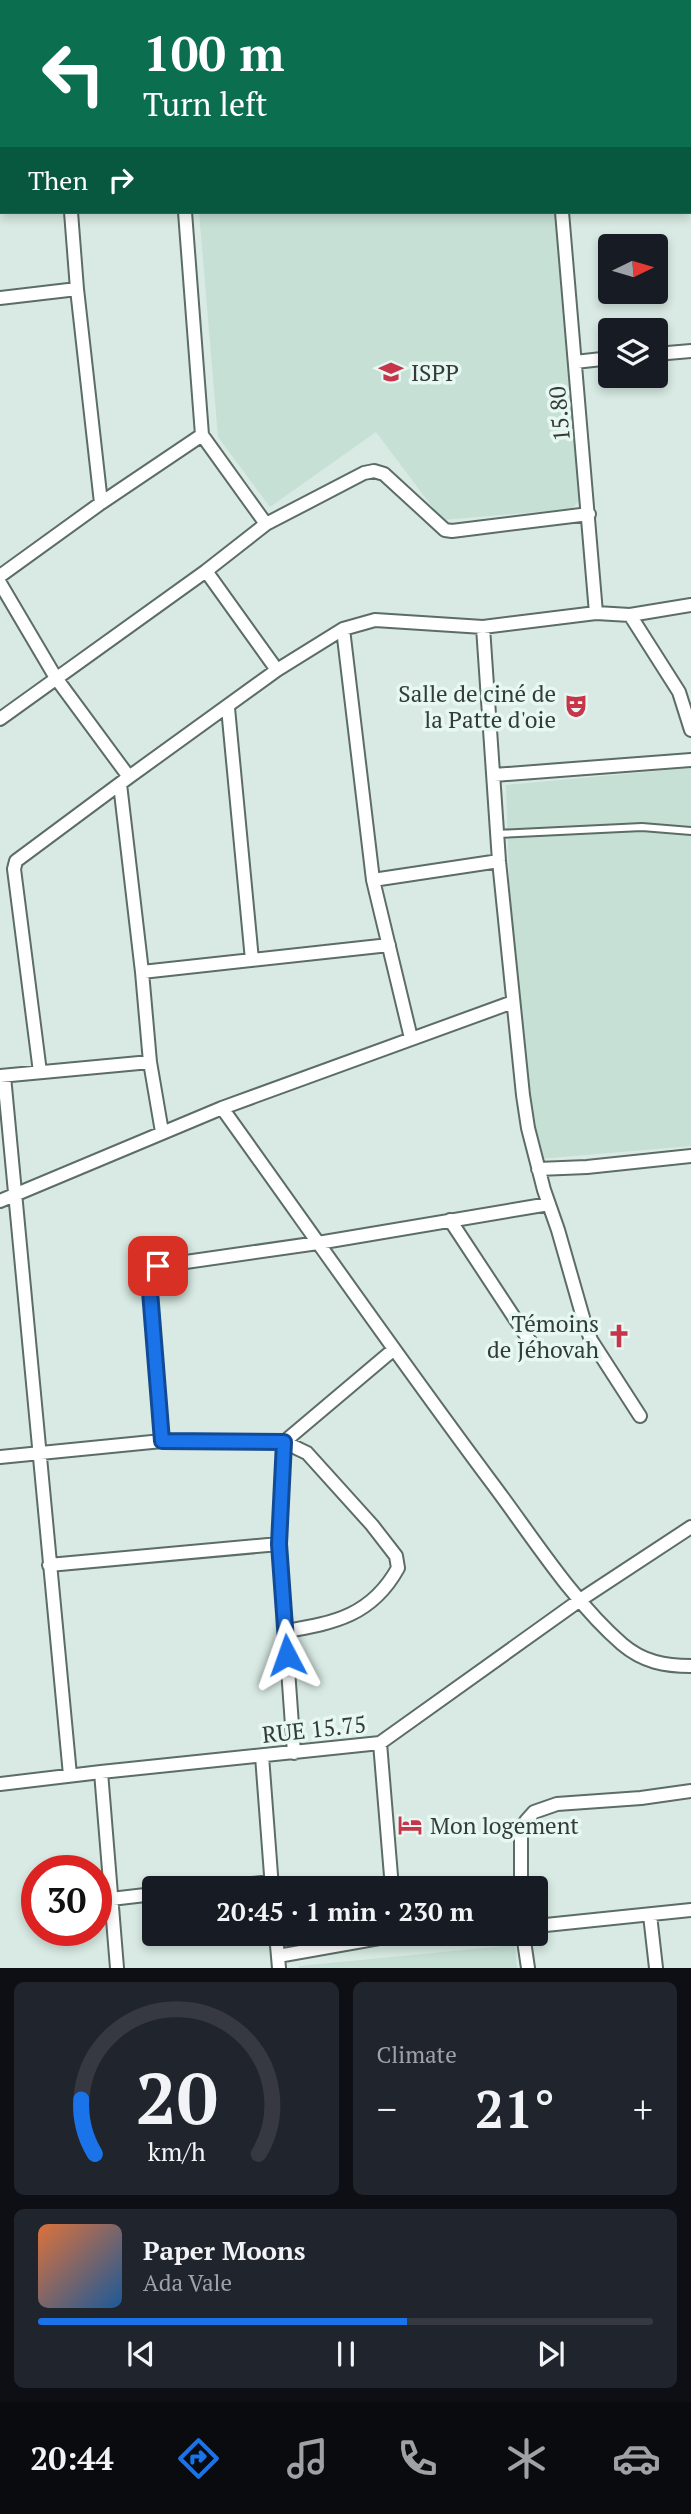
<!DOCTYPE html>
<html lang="en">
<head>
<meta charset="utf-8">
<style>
  :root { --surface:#171b24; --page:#20242c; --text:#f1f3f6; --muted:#9ea1a6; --line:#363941; --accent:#1a73e8 }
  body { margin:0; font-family:"PT Serif",serif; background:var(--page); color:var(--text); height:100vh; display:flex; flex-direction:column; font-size:26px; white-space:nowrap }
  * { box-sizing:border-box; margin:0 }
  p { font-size:23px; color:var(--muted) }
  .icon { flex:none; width:38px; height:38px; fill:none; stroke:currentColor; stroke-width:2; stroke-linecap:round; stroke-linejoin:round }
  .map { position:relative; height:1968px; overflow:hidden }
  .drawer { display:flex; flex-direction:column; gap:14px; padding:14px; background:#0d0f14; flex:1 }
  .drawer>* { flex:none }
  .banner { position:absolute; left:0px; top:0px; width:691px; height:214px; box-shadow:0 4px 10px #0003; background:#0b6e4f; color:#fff; overflow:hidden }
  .needle { width:46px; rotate:85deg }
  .buttons { position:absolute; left:598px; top:234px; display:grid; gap:14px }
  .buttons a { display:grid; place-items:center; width:70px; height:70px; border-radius:7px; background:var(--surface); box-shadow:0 4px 10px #0003; font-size:35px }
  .speed { position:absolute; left:21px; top:1855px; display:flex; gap:14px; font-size:35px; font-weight:700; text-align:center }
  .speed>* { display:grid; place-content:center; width:91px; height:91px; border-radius:50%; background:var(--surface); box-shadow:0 4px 10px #0003; line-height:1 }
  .speed .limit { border:10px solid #d22; background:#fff; color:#111 }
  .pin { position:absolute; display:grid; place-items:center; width:60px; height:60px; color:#fff; margin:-30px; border-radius:14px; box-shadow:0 4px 10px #0006 }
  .me { position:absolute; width:77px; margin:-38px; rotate:356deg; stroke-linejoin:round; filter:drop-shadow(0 0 5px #0008) }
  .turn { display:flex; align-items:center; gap:24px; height:147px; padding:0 28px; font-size:32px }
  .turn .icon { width:91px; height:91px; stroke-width:2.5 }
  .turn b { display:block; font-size:49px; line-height:60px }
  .then { display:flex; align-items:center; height:66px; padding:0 28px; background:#0003; gap:14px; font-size:26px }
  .big { font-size:52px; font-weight:800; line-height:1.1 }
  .drawer .card { flex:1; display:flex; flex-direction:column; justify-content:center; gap:10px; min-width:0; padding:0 24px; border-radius:10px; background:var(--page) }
  .drawer .dial { align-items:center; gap:0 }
  .dial svg { height:182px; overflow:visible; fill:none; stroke:var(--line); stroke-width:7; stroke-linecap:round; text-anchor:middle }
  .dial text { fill:var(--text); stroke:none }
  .song { display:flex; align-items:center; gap:21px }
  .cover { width:84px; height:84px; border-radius:10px; background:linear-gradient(135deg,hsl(20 70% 55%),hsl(210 70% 35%)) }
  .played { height:7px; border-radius:4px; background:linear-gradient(90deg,var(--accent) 60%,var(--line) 60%) }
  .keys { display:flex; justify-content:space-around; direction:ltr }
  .heat { display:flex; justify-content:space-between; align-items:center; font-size:38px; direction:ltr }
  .drawer .tiles { flex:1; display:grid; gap:14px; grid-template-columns:1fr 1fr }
  .card:last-child { grid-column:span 2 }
  .trip { position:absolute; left:142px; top:1876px; width:406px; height:70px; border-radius:7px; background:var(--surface); box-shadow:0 4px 10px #0003; font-weight:800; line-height:70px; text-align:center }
  .menu { display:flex; height:112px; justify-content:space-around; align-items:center; background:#090b0e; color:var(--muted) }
  .menu .icon { width:49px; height:49px }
  .menu .selected { color:var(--accent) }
  .menu b { font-size:32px; color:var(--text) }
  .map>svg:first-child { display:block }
</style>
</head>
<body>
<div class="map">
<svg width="691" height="1968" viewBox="0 0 691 1968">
  <rect width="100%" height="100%" fill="#d8eae3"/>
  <path fill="#c6e0d6" d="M550,0H691V184L690,2Z
    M199,212H555L581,498L572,509L442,520L376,432L270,507L218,437Z
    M691,768V1146L539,1159L513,998L506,785Z
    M515,1945L517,1968H299V1966Z"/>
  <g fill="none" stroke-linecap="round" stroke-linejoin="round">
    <g stroke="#5c6c66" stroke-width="10">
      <path id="service" d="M497,834L642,827L691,831"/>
    </g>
    <g stroke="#5c6c66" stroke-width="16">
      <path id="minor" d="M212,0V2
        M538,0L539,2
        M385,2V0
        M0,183L2,182
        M690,195H691
        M71,212L77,289L101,503
        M185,212L202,435L266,524
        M562,212L596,613
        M0,298L77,289
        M656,354L691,351
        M575,362L611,358
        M206,571L277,670
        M0,576L101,503L202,435
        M0,583L56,678L129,777
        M630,615L691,605
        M483,627L499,861L523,1095L528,1128L544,1190L558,1230L584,1321L591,1340L640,1416
        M343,629L373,880L411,1038
        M228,708L252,960
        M0,719L206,571L266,524L364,473L374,471L384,474L445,530L452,531L589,514
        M494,775L691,760
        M120,784L142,972L150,1062L162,1132
        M373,880L499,861
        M142,972L389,945
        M40,1072L14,869L16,861L129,777L277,670L343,629L375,620L483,627L596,613L630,615L679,692L691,730
        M0,1076L150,1062
        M4,1076L70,1775
        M222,1108C311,1232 398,1357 489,1479C530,1533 572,1601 622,1644C643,1662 665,1666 691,1666
        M538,1169L587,1167L691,1156
        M0,1201L222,1108L513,1002
        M450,1220L533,1346
        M162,1441L149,1279L152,1270L158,1266L318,1243L549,1204
        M0,1457L162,1441L284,1442L393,1350
        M49,1565L279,1544
        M286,1631C335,1623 372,1615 398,1568L396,1556L372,1525L307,1453L284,1442L279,1544L294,1753
        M380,1743L392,1888
        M262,1756L272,1888
        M101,1772L117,1968
        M0,1784L101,1772L380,1743L580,1600L691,1527
        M213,1888L271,1882
        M521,1888V1835L526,1821L534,1812L557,1804L641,1798L691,1791
        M111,1899L154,1894
        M650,1915L656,1968
        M536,1926L691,1910
        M276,1934L279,1968
        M523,1934L528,1968
        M278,1956L396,1935L419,1934"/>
    </g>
    <use href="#service" stroke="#fff" stroke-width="6"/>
    <use href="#minor" stroke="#fff" stroke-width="12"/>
  </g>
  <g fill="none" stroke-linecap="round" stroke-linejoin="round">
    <g stroke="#114b97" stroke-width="18">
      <path id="route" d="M158,1266L152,1270L149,1279L162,1441L284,1442L279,1544L287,1655"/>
    </g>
    <use href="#route" stroke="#1a73e8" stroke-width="12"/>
  </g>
  <defs>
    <g id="university-bare" transform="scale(1.89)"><path d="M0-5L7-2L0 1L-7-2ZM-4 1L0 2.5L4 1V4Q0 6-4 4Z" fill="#c63549" stroke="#e6f8f1" stroke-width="2.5" paint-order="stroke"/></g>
    <g id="theatre-bare" transform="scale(1.89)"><path d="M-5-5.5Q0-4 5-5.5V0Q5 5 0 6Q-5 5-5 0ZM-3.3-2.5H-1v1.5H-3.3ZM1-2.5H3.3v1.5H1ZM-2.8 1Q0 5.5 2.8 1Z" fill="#c63549" stroke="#e6f8f1" stroke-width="2.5" paint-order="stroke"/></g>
    <g id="church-bare" transform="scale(1.89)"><path d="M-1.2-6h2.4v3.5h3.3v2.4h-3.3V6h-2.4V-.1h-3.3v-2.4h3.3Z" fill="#c63549" stroke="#e6f8f1" stroke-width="2.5" paint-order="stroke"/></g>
    <g id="hotel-bare" transform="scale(1.89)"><path d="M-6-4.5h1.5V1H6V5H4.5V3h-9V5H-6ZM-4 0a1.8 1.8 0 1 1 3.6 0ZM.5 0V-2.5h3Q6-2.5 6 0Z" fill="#c63549" stroke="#e6f8f1" stroke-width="2.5" paint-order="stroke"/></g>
  </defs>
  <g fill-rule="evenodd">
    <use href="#university-bare" x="391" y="372"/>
    <use href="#theatre-bare" x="576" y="706"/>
    <use href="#church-bare" x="619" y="1336"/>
    <use href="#hotel-bare" x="410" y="1825"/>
  </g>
  <g text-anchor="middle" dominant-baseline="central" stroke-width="7" stroke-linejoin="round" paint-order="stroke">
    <g font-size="23" fill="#343b39" stroke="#e6f8f1" text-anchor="start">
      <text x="411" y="372">ISPP</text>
      <text x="556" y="693" text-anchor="end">Salle de ciné de<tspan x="556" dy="26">la Patte d'oie</tspan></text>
      <text x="599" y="1323" text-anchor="end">Témoins<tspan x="599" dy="26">de Jéhovah</tspan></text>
      <text x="430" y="1825">Mon logement</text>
    </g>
    <g font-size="23" fill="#343b39" stroke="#e6f8f1">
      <text transform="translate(559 414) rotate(-95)">15.80</text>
      <text transform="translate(314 1729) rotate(-6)">RUE 15.75</text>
    </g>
  </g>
</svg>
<div class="buttons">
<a><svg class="needle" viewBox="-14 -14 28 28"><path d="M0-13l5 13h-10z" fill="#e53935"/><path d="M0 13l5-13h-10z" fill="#9ea1a6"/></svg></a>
<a><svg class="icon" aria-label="layers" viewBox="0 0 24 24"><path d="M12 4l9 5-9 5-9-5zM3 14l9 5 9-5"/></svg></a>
</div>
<div class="speed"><div class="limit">30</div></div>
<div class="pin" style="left:158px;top:1266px;background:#d93025"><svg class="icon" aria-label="arrive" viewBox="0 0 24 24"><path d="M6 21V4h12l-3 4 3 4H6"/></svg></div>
<svg class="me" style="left:287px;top:1655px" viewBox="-20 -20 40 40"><path d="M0-17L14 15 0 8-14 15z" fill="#1a73e8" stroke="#fff" stroke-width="4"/></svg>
<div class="trip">20:45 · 1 min · 230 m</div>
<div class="banner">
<div class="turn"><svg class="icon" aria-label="left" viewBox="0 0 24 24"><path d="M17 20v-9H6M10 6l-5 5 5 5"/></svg><div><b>100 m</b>Turn left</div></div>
<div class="then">Then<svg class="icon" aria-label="right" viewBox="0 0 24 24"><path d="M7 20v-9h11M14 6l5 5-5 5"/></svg></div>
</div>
</div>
<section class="drawer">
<div class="tiles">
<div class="card dial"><svg viewBox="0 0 100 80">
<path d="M14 69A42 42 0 1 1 86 69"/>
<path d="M14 69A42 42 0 0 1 8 45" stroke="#1a73e8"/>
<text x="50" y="56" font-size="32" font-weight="700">20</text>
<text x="50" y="72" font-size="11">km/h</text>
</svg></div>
<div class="card"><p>Climate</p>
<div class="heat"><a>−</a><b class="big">21°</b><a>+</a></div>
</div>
<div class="card">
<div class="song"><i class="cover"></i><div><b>Paper Moons</b><p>Ada Vale</p></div></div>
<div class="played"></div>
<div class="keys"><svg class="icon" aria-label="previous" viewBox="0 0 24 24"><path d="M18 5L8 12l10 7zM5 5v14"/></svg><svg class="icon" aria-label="pause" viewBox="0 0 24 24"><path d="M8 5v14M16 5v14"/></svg><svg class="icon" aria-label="next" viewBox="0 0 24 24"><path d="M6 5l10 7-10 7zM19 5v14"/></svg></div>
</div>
</div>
</section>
<nav class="menu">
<b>20:44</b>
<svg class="icon selected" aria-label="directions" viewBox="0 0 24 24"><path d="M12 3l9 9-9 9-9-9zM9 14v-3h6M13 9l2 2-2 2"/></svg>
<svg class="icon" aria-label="music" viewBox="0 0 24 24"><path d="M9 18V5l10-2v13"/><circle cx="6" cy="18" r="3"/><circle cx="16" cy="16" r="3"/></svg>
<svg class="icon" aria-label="phone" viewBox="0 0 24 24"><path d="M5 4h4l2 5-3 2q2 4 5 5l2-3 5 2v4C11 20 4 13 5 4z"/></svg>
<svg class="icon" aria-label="climate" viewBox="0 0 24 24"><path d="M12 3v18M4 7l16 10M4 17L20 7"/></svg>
<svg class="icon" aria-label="car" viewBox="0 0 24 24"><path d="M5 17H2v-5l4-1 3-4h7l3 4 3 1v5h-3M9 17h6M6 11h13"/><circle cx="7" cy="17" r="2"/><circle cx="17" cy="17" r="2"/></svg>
</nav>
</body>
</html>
